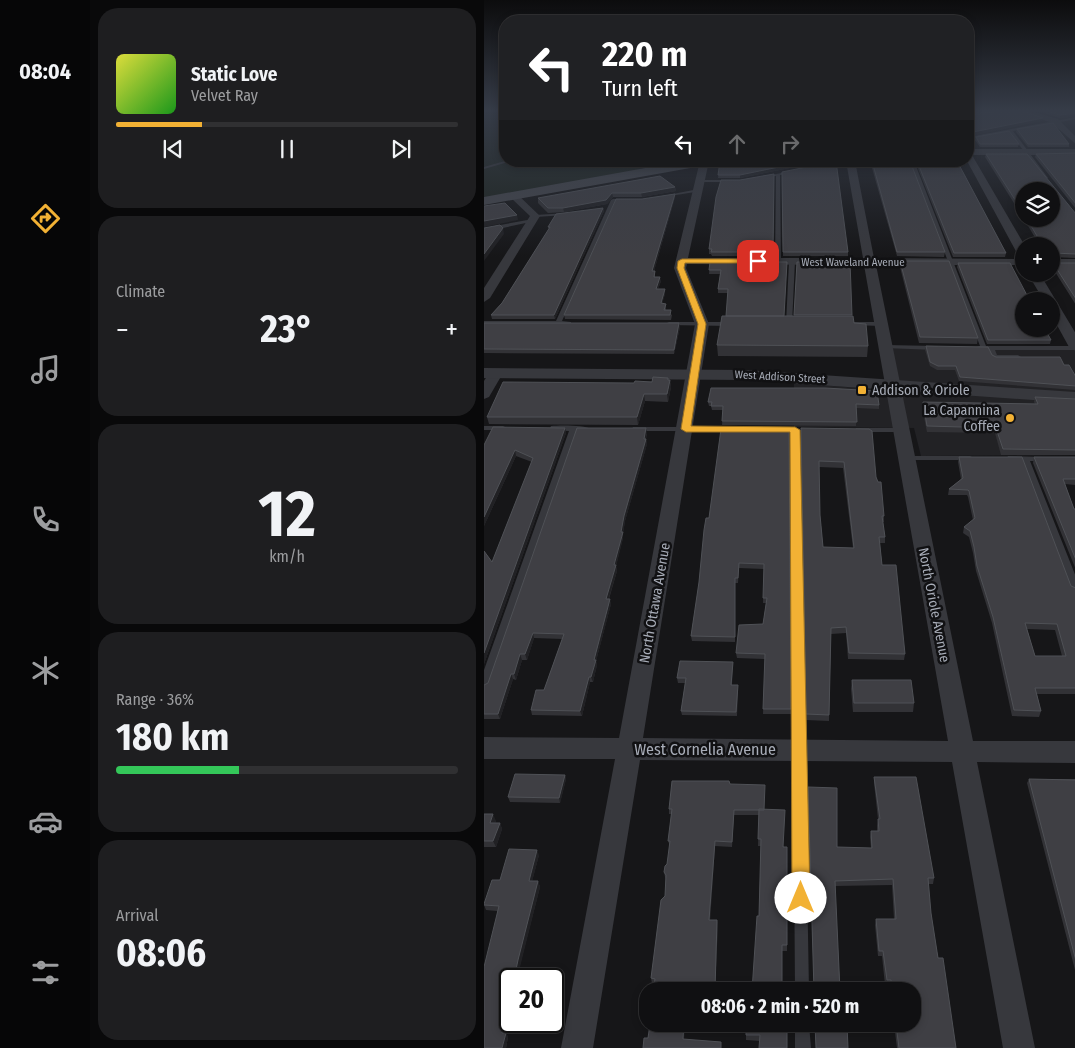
<!DOCTYPE html>
<html lang="en">
<head>
<meta charset="utf-8">
<style>
  :root { --surface:#101012; --page:#1e1e20; --text:#f1f3f6; --muted:#9c9d9f; --line:#303032; --accent:#f2b134 }
  body { margin:0; font-family:"Fira Sans Condensed",sans-serif; background:var(--page); color:var(--text); height:100vh; display:flex; flex-direction:column; font-size:19px; white-space:nowrap }
  * { box-sizing:border-box; margin:0 }
  p { font-size:16px; color:var(--muted) }
  .icon { flex:none; width:28px; height:28px; fill:none; stroke:currentColor; stroke-width:2; stroke-linecap:round; stroke-linejoin:round }
  .map { position:relative; flex:1; overflow:hidden }
  .side { display:flex; flex-direction:column; gap:8px; padding:8px; background:#09090a; width:394px }
  .side>* { flex:none }
  .hud { position:absolute; left:15px; top:15px; width:475px; height:152px; border-radius:20px; box-shadow:0 2px 8px #0003,0 0 0 1px var(--line); background:#202124; color:#fff; overflow:hidden }
  .controls { position:absolute; left:531px; top:182px; display:grid; gap:10px }
  .controls a { display:grid; place-items:center; width:45px; height:45px; border-radius:50%; background:var(--surface); box-shadow:0 2px 8px #0003,0 0 0 1px var(--line); font-size:25px }
  .speed { position:absolute; left:15px; top:968px; display:flex; gap:10px; font-size:25px; font-weight:700; text-align:center }
  .speed>* { display:grid; place-content:center; width:65px; height:65px; border-radius:50%; background:var(--surface); box-shadow:0 2px 8px #0003,0 0 0 1px var(--line); line-height:1 }
  .speed .limit { border:2px solid #111; border-radius:8px; background:#fff; color:#111 }
  .pin { position:absolute; display:grid; place-items:center; width:42px; height:42px; color:#fff; margin:-21px; border-radius:10px; box-shadow:0 2px 8px #0006 }
  .me { position:absolute; width:55px; margin:-28px; rotate:0deg; stroke-linejoin:round; filter:drop-shadow(0 0 4px #0008) }
  .turn { display:flex; align-items:center; gap:18px; height:105px; padding:0 20px; font-size:22px }
  .turn .icon { width:65px; height:65px; stroke-width:2.5 }
  .turn b { display:block; font-size:35px; line-height:42px }
  .lanes { display:flex; align-items:center; height:48px; padding:0 20px; background:#0003; justify-content:center; gap:25px; direction:ltr }
  .lanes .off { opacity:.35 }
  .big { font-size:38px; font-weight:700; line-height:1.1 }
  .side .card { flex:1; display:flex; flex-direction:column; justify-content:center; gap:8px; min-width:0; padding:0 18px; border-radius:20px; background:var(--page) }
  .side .dial { align-items:center; gap:0 }
  .dial b { font-size:65px; line-height:1 }
  .song { display:flex; align-items:center; gap:15px }
  .cover { width:60px; height:60px; border-radius:8px; background:linear-gradient(135deg,hsl(60 70% 55%),hsl(120 70% 35%)) }
  .played { height:5px; border-radius:2px; background:linear-gradient(90deg,var(--accent) 25%,var(--line) 25%) }
  .keys { display:flex; justify-content:space-around; direction:ltr }
  .heat { display:flex; justify-content:space-between; align-items:center; font-size:28px; direction:ltr }
  .charge { height:8px; border-radius:4px; background:linear-gradient(90deg,#34c759 36%,var(--line) 0) }
  .trip { position:absolute; left:155px; top:982px; width:282px; height:50px; border-radius:20px; background:var(--surface); box-shadow:0 2px 8px #0003,0 0 0 1px var(--line); font-weight:700; line-height:50px; text-align:center }
  main { display:flex; flex:1; min-height:0 }
  .tabs { display:flex; flex-direction:column; width:90px; justify-content:space-around; align-items:center; background:#060607; color:var(--muted) }
  .tabs .icon { width:35px; height:35px }
  .tabs .active { color:var(--accent) }
  .tabs b { font-size:22px; color:var(--text) }
  .map>svg:first-child { display:block }
</style>
</head>
<body>
<main>
<nav class="tabs">
<b>08:04</b>
<svg class="icon active" aria-label="directions" viewBox="0 0 24 24"><path d="M12 3l9 9-9 9-9-9zM9 14v-3h6M13 9l2 2-2 2"/></svg>
<svg class="icon" aria-label="music" viewBox="0 0 24 24"><path d="M9 18V5l10-2v13"/><circle cx="6" cy="18" r="3"/><circle cx="16" cy="16" r="3"/></svg>
<svg class="icon" aria-label="phone" viewBox="0 0 24 24"><path d="M5 4h4l2 5-3 2q2 4 5 5l2-3 5 2v4C11 20 4 13 5 4z"/></svg>
<svg class="icon" aria-label="climate" viewBox="0 0 24 24"><path d="M12 3v18M4 7l16 10M4 17L20 7"/></svg>
<svg class="icon" aria-label="car" viewBox="0 0 24 24"><path d="M5 17H2v-5l4-1 3-4h7l3 4 3 1v5h-3M9 17h6M6 11h13"/><circle cx="7" cy="17" r="2"/><circle cx="17" cy="17" r="2"/></svg>
<svg class="icon" aria-label="filters" viewBox="0 0 24 24"><path d="M4 7h16M4 17h16"/><circle cx="9" cy="7" r="2"/><circle cx="15" cy="17" r="2"/></svg>
</nav>
<section class="side">
<div class="card">
<div class="song"><i class="cover"></i><div><b>Static Love</b><p>Velvet Ray</p></div></div>
<div class="played"></div>
<div class="keys"><svg class="icon" aria-label="previous" viewBox="0 0 24 24"><path d="M18 5L8 12l10 7zM5 5v14"/></svg><svg class="icon" aria-label="pause" viewBox="0 0 24 24"><path d="M8 5v14M16 5v14"/></svg><svg class="icon" aria-label="next" viewBox="0 0 24 24"><path d="M6 5l10 7-10 7zM19 5v14"/></svg></div>
</div>
<div class="card"><p>Climate</p>
<div class="heat"><a>−</a><b class="big">23°</b><a>+</a></div>
</div>
<div class="card dial"><b>12</b><p>km/h</p></div>
<div class="card"><p>Range · 36%</p><b class="big">180 km</b><div class="charge"></div></div>
<div class="card"><p>Arrival</p><b class="big">08:06</b></div>
</section>
<div class="map">
<svg width="592" height="1048" viewBox="0 0 592 1048">
  <rect width="100%" height="100%" fill="#161618"/>
  <path fill="#222225" d="M407,348L591,350V455L437,456L430,428L310,427V383L415,391Z"/>
  <path fill="#1c231d" d="M0,110H21V161H145L159,170L0,198Z"/>
  <g fill="none" stroke-linecap="round" stroke-linejoin="round">
    <path fill="#37383d" fill-rule="evenodd" d="M592,117V119L529,131L564,178L562,179L525,132L484,139V137Z
      M21,161H28L0,169V167Z
      M353,161H361L342,166L340,165Z
      M426,161H430L502,346H592V350H511L513,355H534L537,357L534,359H511L509,358L505,350L492,349V347L496,346Z
      M308,171L310,173L296,175L297,261L294,263L291,261L292,176L279,178L277,177Z
      M216,180H249L251,181L249,182H214Z
      M215,189L217,191L180,197L178,196Z
      M129,199H143L145,200L143,201H131L78,321L87,322V324L0,325V321H72L127,200Z
      M85,213V214L83,215L51,217L49,216L51,215Z
      M49,219L51,220V221L0,232V228Z
      M308,259L311,261L308,324L305,326L302,324L305,261Z
      M185,322H247L250,324L247,326L183,325V323Z
      M370,322H397L400,324L397,326L368,325L367,324Z
      M401,345L453,346L456,348L453,350L399,348L398,347Z
      M0,426H19L23,428L19,430H0Z
      M67,426C76,425 101,425 108,429L104,431H93L5,685L4,688L0,689V670L85,431L67,430L66,428Z
      M149,427H247L251,429L247,431H152L148,429Z
      M308,428H311L315,430L325,991H311L307,430Z
      M372,428H417L421,430L417,432H372L371,430Z
      M419,456H486L490,458L486,460H419L418,458Z
      M524,456L561,457L565,459L561,461H546L592,577V594L587,591L538,461L524,460L523,458Z
      M311,1024H325L327,1048H311Z"/>
    <path fill="#37383d" fill-rule="evenodd" d="M532,110H544L574,119L592,137V144L568,123Z
      M484,149H592V155H488L541,246L540,258L534,255L483,161Z
      M216,161H225L204,258H379L362,161H371L390,258L540,259V265H392L489,741H592V763L493,762L551,1048H519L468,762L156,760L109,1048H77L131,759H0V737L135,738L211,324L190,268ZM203,264L380,265L464,741L159,738L225,324L202,268Z
      M30,193L33,194L56,216L6,298L0,302V288L46,216L25,196Z
      M568,259H592V265H568Z
      M544,274H556L592,334V351L585,347L568,316V301H560Z
      M12,369L17,370L19,373L5,397L0,399V381L7,370Z"/>
    <path fill="#37383d" fill-rule="evenodd" d="M0,368L262,370L592,392V403L262,380L0,378Z"/>
    <path fill="#45474d" fill-rule="evenodd" d="M513,110L508,113L484,117V111Z
      M200,161H229L223,165L0,205V197Z"/>
  </g>
  <path fill="#323236" fill-rule="evenodd" d="M550,110H592V116L576,118Z
    M533,129L585,144V147H544L532,132Z
    M492,137L535,144L534,147H496L491,140Z
    M592,153V209L551,157L552,154Z
    M502,154L592,214V258L568,257V246H556L540,219H568L540,191V219L501,157Z
    M236,161H341L256,178H234Z
    M386,161H426L461,252L460,257L413,256Z
    M431,161H473L522,253L521,257H469Z
    M290,174L289,256H228L227,254H225V249L256,180Z
    M298,176L364,252V256H299Z
    M191,187L192,191L158,197H129L123,204L80,212L64,213L54,203V198Z
    M191,194V197L170,271H171V277L177,281L174,289L181,294L178,303L182,304V310L188,315L187,320L81,319L80,315L158,199Z
    M119,208L120,211L71,319H8L7,315L18,303L65,229L64,227Z
    M416,261L494,338L493,344L435,343L416,267Z
    M226,262L300,316H368L370,323L384,346L383,357L234,356L233,345L242,316L244,293H234V289L236,274H225Z
    M474,263L567,340L566,344H503L473,267Z
    M569,263H592V305L568,267Z
    M0,323H195L196,327L190,354L0,353Z
    M442,346L508,355L512,357L580,365L592,377V390L475,381L471,370H453L446,366L441,350Z
    M186,380L187,387L184,402L161,401L154,425L5,424L3,417L150,383Z
    M227,388L395,405V409L372,408V426L238,425L239,410H228L227,406H225L224,402Z
    M551,397L592,399V455H517L511,433L443,432L438,407L439,402L551,404L550,402Z
    M81,428L82,433L0,664V551L8,562L48,462L32,456L0,526V445Z
    M317,428L392,477L400,516V522H399L401,537V543H396L398,565L421,654L420,660L364,659L362,633L347,634L345,721L322,720ZM335,467L359,468L369,548L339,547L336,515Z
    M305,429L307,714H279L281,659L253,658L252,653L279,624L282,603H279L280,569L255,568L254,583H251V642L208,641L207,636L225,518Z
    M163,433L162,439L163,444L141,521L139,533V538L132,566L133,571L125,599L127,604L112,661L113,665L109,682H106L98,716L48,715L47,710L60,690L78,639L50,638L43,660H38L32,680L29,679L16,719H0V685L4,683Z
    M475,457L587,586L592,588V694H553L557,711L555,717L528,716L508,623L492,571L489,553L485,537L479,533L480,527L489,520L484,497L483,495H464L465,489L477,479L474,462ZM543,629L571,630L578,656H551Z
    M550,457H592V485L581,484L590,509H592V570L549,463Z
    M249,662L248,685L254,690L253,716L198,715L197,711L201,683H194L193,678Z
    M368,680L430,703L429,712H369L367,689Z
    M81,775L82,779L76,803L26,802L24,797Z
    M390,777L450,878L449,884H444L447,913L454,958L472,1048H413L410,1024H429V991H406V985H401L398,956H394L391,925L392,919H410L408,885L351,886L356,991H330L324,787L353,847L387,848L386,837L387,831H393V825L394,819L390,783Z
    M545,779H591L592,974L543,783Z
    M246,784L280,810L300,847H303V951H298L275,916L277,846H274L275,815H250L248,847L231,846L226,920H233L234,924L231,991H169L170,983H168L167,978L181,896L182,879L181,877L180,872L183,864L186,846L184,841L188,814H185V809Z
    M0,814L12,821L11,823H16L18,829L12,847H0Z
    M55,855L48,881H54L56,887L36,965L26,979V1011L22,1033L24,1037L22,1048L13,911L2,910L0,905L16,880Z
    M303,1024L276,1041L262,1040V1035Z"/>
  <path fill="#212124" d="M592,113V116L576,118V115Z
    M559,118L558,121L484,137V133Z
    M324,161H341L256,178V175Z
    M191,187L192,191L158,197L157,193Z
    M128,193L129,197L123,204L80,212L79,208Z
    M191,194V197L169,275L168,271Z
    M119,208L120,211L71,319L70,315Z
    M33,215L34,220L0,227V221Z
    M19,228L20,234L0,261V254Z
    M176,277L177,281L172,294V289Z
    M181,289V294L177,308V303Z
    M195,323L196,327L190,354V350Z
    M186,380L187,387L184,402L183,394Z
    M160,394L161,401L154,425L153,417Z
    M81,428L82,433L0,664V653Z
    M162,428L163,433L160,444V439Z
    M162,439L163,444L141,521L139,533V538L132,566L133,571L123,604L122,599L140,516Z
    M31,450L32,456L0,526V517Z
    M126,599L127,604L112,661L113,665L109,682L107,677L110,660Z
    M49,633L50,638L43,660L41,654Z
    M36,654L38,660L32,680L30,674Z
    M27,674L29,679L16,719L14,714Z
    M105,677L106,682L98,716L96,711Z
    M81,775L82,779L76,803L75,798Z
    M9,814L12,821L9,830L6,823Z
    M16,823L18,829L12,847L9,841Z
    M231,841V846L226,924L225,920Z
    M53,850L55,855L47,886L45,881Z
    M54,881L56,887L33,979H30L34,960Z
    M233,920L234,924L231,991Z
    M26,995V1011L21,1037L18,1033Z
    M200,1024H201L200,1043L199,1039Z
    M22,1033L24,1037L22,1048H18Z"/>
  <path fill="#3f3f44" stroke="#4f5156" fill-rule="evenodd" d="M511,110H535L559,118L484,133V115L509,112Z
    M560,110H592V113L576,115Z
    M569,123L585,144H544L533,129Z
    M525,131L535,144H496L492,137Z
    M592,153V204L552,154Z
    M502,154H543L592,214V254L569,253L568,258V246H559L543,219H568V191H540V214Z
    M236,161H324L256,175H234Z
    M352,161L364,252H299L298,172Z
    M388,161H426L461,252H413Z
    M433,161H473L522,253H470Z
    M290,174L289,252H227L228,249H225L232,197L237,180H256Z
    M176,176L191,187L157,193H128L122,200L79,208H64L54,198Z
    M191,194L168,271H171L170,277H176L172,289H181L177,303L182,304L180,310H187L186,315H80L132,199H158Z
    M21,203L33,215L0,221V206Z
    M119,208L70,315H7L18,303L66,227H64L72,214Z
    M16,225L19,228L0,254V228Z
    M416,261H465L494,338L436,337Z
    M226,262H303L300,316H242L244,289H234L237,270H225Z
    M313,262H366L368,315H310Z
    M474,263H526L546,301H540V329H561L567,340H504Z
    M569,263H592V299Z
    M238,316H369L370,323L382,324L384,346L233,345Z
    M0,323H195L190,350L0,349Z
    M442,346L504,347L508,355L512,357H576L580,365H585L592,377V386L476,377L472,366H454L446,362Z
    M169,377L184,378V380H186L183,394H160L153,417H3L19,382L150,383L151,381L168,382Z
    M227,388H341L393,391L395,405L372,404L373,422L238,421L239,406H227L228,402H224Z
    M551,397L592,399V450L519,449L512,428L443,426L439,402L554,404Z
    M9,427L81,428L0,653V551L8,562L49,458L31,450L0,517V445Z
    M93,428H162L160,439H162L140,516L137,532H139L130,565H132L122,599H126L110,660H112L107,677H105L96,711L47,710L52,690H60L80,634L49,633L41,654H36L30,674H27L14,714H0V685L4,683Z
    M317,428L385,429L388,431L392,477L394,482H397L400,516H398L401,537H395L398,565H412L421,654L365,653L362,627L347,628L345,715L322,714ZM335,461L360,462L370,548L339,547L336,515Z
    M237,429H305L307,709H279L281,654L252,653L255,625L279,624L283,598H279L280,564L255,563L254,578H251V637L207,636L215,582L220,530L222,518H225Z
    M475,457H538L587,586L592,588V688H551L557,711L530,710L509,617L493,566L490,547L486,531L480,527L491,518L485,491L484,490L465,489L479,478ZM541,623L573,624L582,656H551Z
    M550,457H592V479H579L590,509H592V560Z
    M196,661L249,662L247,685H254L252,712L197,711L202,678H193Z
    M368,680H427L430,703H370Z
    M31,774L81,775L75,798L24,797Z
    M390,777H432L450,878H444L447,913L454,958H459L472,1048H415L412,1024H429V991H408L407,980H403L399,951H395L392,919H412L409,879L351,881L356,991H330L324,787L353,788V847L388,848L387,831H395L394,819H396Z
    M545,779L592,780V961Z
    M188,781H245L246,784L281,785L280,810H250L248,842L231,841L225,920H233L231,990H203V991H169L171,979L167,978L177,900L181,896L182,875L180,872L181,866L183,864L186,841H184L188,809H185Z
    M275,809L301,810L299,847H303V945H298V991H268L273,916H275L277,839H274Z
    M0,814H9L6,823H16L9,841H0Z
    M25,849L53,850L45,881H54L34,960L30,979H26V995L18,1033H22L18,1048H0V967L15,906L0,905V904L8,880H16Z
    M166,1024H200L199,1039L237,1042V1048H159L160,1038H164Z
    M262,1024H303V1048H275L276,1035H262Z
    M331,1024H363L364,1048H332Z"/>
  <linearGradient id="sky" x2="0" y2="1"><stop stop-color="#0c0c0d"/><stop offset="0.43" stop-color="#363c48"/><stop offset="1" stop-color="#363c48" stop-opacity="0"/></linearGradient>
  <rect width="592" height="257" fill="url(#sky)"/>
  <path fill="#f2b134" stroke="#9d7322" d="M198,259H274L278,261L274,263H201L200,268L222,324L207,426L311,427L316,430L326,898L323,905L317,907L311,905L308,898L306,432H202L197,429L214,324L193,268L194,261Z"/>
  <g fill="#f2b134" stroke="#111113" stroke-width="2">
    <rect x="373" y="385" width="10" height="10" rx="2.5"/>
    <circle cx="526" cy="418" r="5"/>
  </g>
  <g text-anchor="middle" dominant-baseline="central" stroke-width="5" stroke-linejoin="round" paint-order="stroke">
    <g font-size="11" fill="#a8adb8" stroke="#111113">
      <text x="369" y="262">West Waveland Avenue</text>
      <text transform="translate(296 377) rotate(3)">West Addison Street</text>
    </g>
    <g font-size="14" fill="#a8adb8" stroke="#111113" text-anchor="start">
      <text x="388" y="390">Addison &amp; Oriole</text>
      <text x="516" y="410" text-anchor="end">La Capannina<tspan x="516" dy="16">Coffee</tspan></text>
    </g>
    <g font-size="14" fill="#a8adb8" stroke="#111113">
      <text transform="translate(171 603) rotate(-80)">North Ottawa Avenue</text>
      <text transform="translate(450 605) rotate(79)">North Oriole Avenue</text>
    </g>
    <g font-size="16" fill="#a8adb8" stroke="#111113">
      <text x="221" y="749">West Cornelia Avenue</text>
    </g>
  </g>
</svg>
<div class="controls">
<a><svg class="icon" aria-label="layers" viewBox="0 0 24 24"><path d="M12 4l9 5-9 5-9-5zM3 14l9 5 9-5"/></svg></a>
<a>+</a>
<a>−</a>
</div>
<div class="speed"><div class="limit">20</div></div>
<div class="pin" style="left:274px;top:261px;background:#d93025"><svg class="icon" aria-label="arrive" viewBox="0 0 24 24"><path d="M6 21V4h12l-3 4 3 4H6"/></svg></div>
<svg class="me" style="left:317px;top:898px" viewBox="-20 -20 40 40"><circle r="19" fill="#fff"/><path d="M0-13L10 11 0 6-10 11z" fill="#f2b134"/></svg>
<div class="trip">08:06 · 2 min · 520 m</div>
<div class="hud">
<div class="turn"><svg class="icon" aria-label="left" viewBox="0 0 24 24"><path d="M17 20v-9H6M10 6l-5 5 5 5"/></svg><div><b>220 m</b>Turn left</div></div>
<div class="lanes"><svg class="icon" aria-label="left" viewBox="0 0 24 24"><path d="M17 20v-9H6M10 6l-5 5 5 5"/></svg><svg class="icon off" aria-label="ahead" viewBox="0 0 24 24"><path d="M12 20V5M6 11l6-6 6 6"/></svg><svg class="icon off" aria-label="right" viewBox="0 0 24 24"><path d="M7 20v-9h11M14 6l5 5-5 5"/></svg></div>
</div>
</div>
</main>
</body>
</html>
